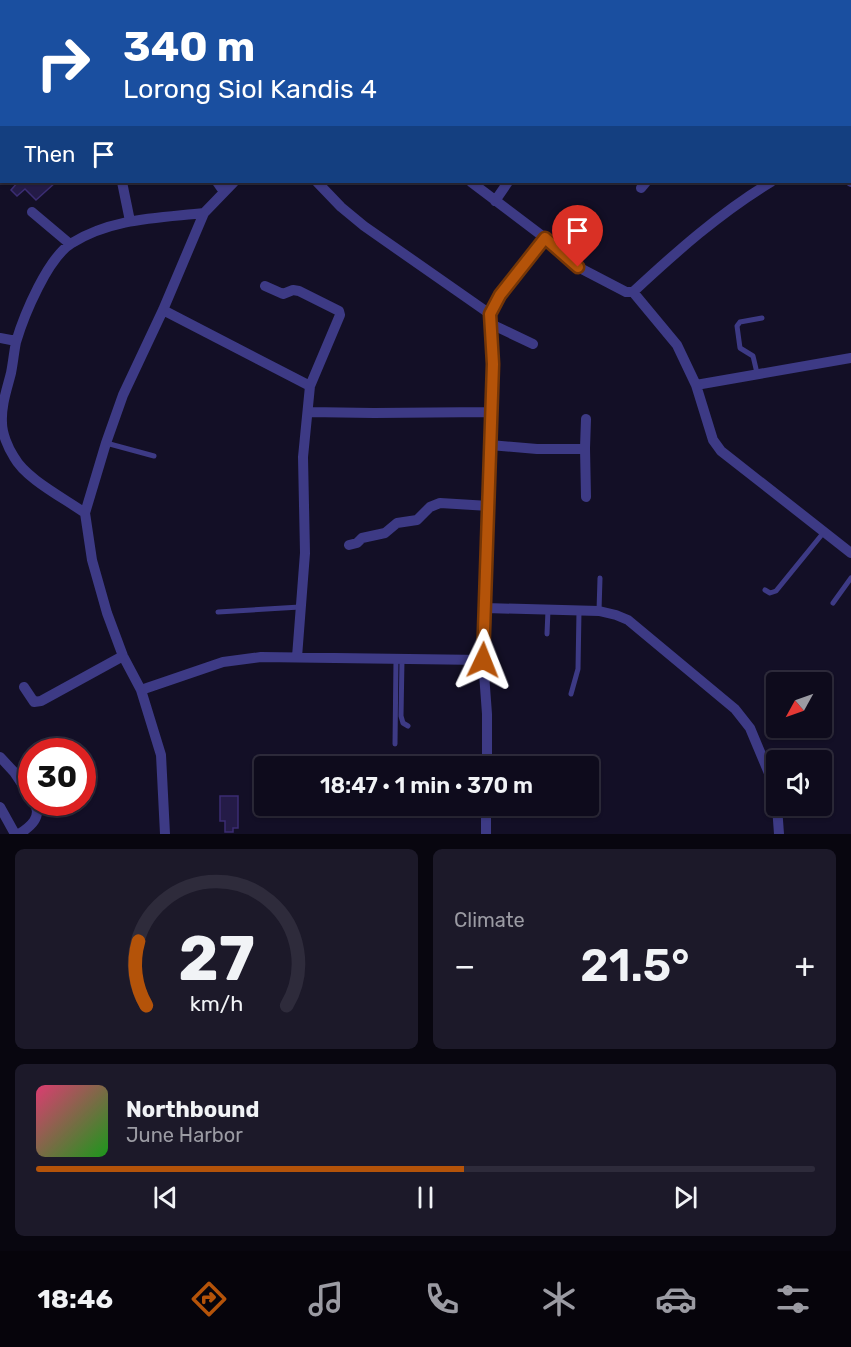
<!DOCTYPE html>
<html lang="en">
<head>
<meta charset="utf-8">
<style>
  :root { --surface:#0e0b1c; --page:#1c1929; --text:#f1f3f6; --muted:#9b9ba3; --line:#2e2b3b; --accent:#b45309 }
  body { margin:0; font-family:Rubik,sans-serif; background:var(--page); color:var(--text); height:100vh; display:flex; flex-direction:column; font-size:22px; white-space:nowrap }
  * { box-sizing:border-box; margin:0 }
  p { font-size:20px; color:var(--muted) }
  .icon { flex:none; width:33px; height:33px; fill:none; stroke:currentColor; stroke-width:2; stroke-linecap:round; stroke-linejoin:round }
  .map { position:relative; height:834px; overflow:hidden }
  .sheet { display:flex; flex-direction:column; gap:15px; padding:15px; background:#08060f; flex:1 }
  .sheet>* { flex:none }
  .top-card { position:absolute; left:0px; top:0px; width:852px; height:183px; box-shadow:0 2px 4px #0004,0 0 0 2px var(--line); background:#1a4fa0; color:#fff; overflow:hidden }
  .needle { width:39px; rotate:230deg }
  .tools { position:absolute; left:766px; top:672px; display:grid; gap:12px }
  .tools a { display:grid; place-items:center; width:66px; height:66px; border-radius:6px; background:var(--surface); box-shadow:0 2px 4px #0004,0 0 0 2px var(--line); font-size:30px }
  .speed { position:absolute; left:18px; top:738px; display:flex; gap:12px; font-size:30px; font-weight:700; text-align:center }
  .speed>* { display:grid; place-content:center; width:78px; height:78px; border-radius:50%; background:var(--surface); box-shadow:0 2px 4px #0004,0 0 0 2px var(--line); line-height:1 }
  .speed .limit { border:9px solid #d22; background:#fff; color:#111 }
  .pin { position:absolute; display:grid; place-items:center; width:51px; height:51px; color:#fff; margin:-62px -26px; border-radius:50% 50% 50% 0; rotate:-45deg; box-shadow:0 0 6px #0007 }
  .pin .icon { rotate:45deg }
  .me { position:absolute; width:66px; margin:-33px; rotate:2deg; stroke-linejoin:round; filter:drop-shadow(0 0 4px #0008) }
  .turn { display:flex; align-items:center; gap:21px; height:126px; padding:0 24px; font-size:27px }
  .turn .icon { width:78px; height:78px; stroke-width:2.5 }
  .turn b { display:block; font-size:42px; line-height:51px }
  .then { display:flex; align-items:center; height:57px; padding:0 24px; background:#0003; gap:12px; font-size:22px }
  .big { font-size:45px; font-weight:600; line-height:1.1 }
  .sheet .tile { flex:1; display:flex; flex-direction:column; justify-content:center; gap:9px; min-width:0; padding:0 21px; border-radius:9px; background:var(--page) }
  .sheet .dial { align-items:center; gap:0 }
  .dial svg { height:156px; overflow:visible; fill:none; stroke:var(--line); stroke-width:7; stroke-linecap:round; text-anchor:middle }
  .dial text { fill:var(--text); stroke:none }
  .song { display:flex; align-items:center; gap:18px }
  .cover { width:72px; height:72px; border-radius:9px; background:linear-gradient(135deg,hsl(340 70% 55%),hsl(120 70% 35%)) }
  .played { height:6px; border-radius:3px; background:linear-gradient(90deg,var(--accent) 55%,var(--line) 55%) }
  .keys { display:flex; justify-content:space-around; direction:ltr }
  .heat { display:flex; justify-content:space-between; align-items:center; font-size:33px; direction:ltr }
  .sheet .tiles { flex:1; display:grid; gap:15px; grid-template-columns:1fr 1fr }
  .tile:last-child { grid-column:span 2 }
  .trip { position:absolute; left:254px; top:756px; width:345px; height:60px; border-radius:6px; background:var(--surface); box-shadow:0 2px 4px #0004,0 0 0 2px var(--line); font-weight:600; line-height:60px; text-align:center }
  .tab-bar { display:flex; height:96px; justify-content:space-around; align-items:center; background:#06040b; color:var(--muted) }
  .tab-bar .icon { width:42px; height:42px }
  .tab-bar .selected { color:var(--accent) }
  .tab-bar b { font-size:27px; color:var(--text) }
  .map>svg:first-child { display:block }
</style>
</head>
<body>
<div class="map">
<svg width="851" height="834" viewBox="0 0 851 834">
  <rect width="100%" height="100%" fill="#130f26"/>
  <path fill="#241b47" stroke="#3b2d73" stroke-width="1.5" d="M18,182H56L36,200L25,189L17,196L11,190Z
    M220,796H238V828H233V832H225V821H220Z"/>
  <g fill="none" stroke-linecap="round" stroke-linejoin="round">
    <path stroke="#3d3a85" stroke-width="5" d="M757,373L753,356L740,348L737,326L740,322L762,318
      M106,443L154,456
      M765,590L770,593L776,591L824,532
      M833,603L851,578
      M599,611L600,578
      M218,612L300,607
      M547,634L548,610
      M402,660L401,716L403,723L408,726
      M571,694L578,669L579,611
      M395,744L396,660"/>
    <path stroke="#3d3a85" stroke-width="10" d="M180,0L181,2
      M401,2L402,0
      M627,2V0
      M815,2V0
      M0,70L2,67
      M850,181L851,182
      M122,182L130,221
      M217,182L224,192
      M317,182L341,207L364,226L490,314
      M471,182L545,238L578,267L626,292H633L677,345L696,385L713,440L721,451L851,553
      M641,188L646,182
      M495,201L508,182
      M32,212L70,244
      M265,286L283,294L293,290L299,291L339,311L340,315L310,386
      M633,292C676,252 721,212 771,182
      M163,310L310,386L303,457L305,553L297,657
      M491,324L533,344
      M0,338L16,341
      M696,385L851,358
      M308,412L374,413L491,412
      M490,445L537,449H580L585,448L586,419
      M585,448L586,497
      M85,513C64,498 26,479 14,457C8,448 2,433 2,423C1,405 7,389 11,373C13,363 14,352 16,342C24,315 48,257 72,243C112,218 159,218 204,213
      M349,545L357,543L362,538L385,533L397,523L417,520L430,507L440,503L489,506
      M486,608L599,611L616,615L628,620L735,709L750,728L776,790L777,799
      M24,687L34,702L41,701L123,656
      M141,690L223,662L261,657L483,660
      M0,757L14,772L32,799
      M487,766V714L483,660L493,364L490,314L500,295L545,238
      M777,806L779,834
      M0,807L15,834
      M19,834C30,827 43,817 34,802
      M165,834L161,755L141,690L123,656L107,613L92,560L85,513L106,443L123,395L163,310L204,213L234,182
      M486,834V806"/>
  </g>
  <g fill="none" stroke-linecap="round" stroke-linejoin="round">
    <g stroke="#753606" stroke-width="15">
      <path id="route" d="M483,660L493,364L490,314L500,295L545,238L578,267"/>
    </g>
    <use href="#route" stroke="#b45309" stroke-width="10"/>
  </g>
</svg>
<div class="tools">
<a><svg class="needle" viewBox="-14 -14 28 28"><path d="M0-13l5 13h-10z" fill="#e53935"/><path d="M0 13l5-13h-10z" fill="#9b9ba3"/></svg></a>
<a><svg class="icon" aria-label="sound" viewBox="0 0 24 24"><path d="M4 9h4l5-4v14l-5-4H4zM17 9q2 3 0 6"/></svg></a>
</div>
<div class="speed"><div class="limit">30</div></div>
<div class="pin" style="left:578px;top:267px;background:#d93025"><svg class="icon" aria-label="arrive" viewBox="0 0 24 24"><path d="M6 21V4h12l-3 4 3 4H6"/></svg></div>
<svg class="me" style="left:483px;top:660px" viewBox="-20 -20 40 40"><path d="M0-17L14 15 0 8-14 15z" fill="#b45309" stroke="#fff" stroke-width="4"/></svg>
<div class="trip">18:47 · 1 min · 370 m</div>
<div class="top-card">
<div class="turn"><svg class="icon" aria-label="right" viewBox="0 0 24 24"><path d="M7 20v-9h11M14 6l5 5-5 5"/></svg><div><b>340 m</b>Lorong Siol Kandis 4</div></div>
<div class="then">Then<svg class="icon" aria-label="arrive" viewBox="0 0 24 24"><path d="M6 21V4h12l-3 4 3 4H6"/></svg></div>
</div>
</div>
<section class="sheet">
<div class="tiles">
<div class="tile dial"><svg viewBox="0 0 100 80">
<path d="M14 69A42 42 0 1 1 86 69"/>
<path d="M14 69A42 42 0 0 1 10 36" stroke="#b45309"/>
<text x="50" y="56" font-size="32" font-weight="700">27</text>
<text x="50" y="72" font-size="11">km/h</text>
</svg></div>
<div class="tile"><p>Climate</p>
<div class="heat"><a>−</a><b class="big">21.5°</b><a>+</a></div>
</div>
<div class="tile">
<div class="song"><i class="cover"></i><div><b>Northbound</b><p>June Harbor</p></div></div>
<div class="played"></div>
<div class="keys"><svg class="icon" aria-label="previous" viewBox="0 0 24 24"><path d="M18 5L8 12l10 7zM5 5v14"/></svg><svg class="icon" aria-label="pause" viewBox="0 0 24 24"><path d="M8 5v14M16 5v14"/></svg><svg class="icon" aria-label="next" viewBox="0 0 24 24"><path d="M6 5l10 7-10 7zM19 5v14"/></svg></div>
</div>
</div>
</section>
<nav class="tab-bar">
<b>18:46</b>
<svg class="icon selected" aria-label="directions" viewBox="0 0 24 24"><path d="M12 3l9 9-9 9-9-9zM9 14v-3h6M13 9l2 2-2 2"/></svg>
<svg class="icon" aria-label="music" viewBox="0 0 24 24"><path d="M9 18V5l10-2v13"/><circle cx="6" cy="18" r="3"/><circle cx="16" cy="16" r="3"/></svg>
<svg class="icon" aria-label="phone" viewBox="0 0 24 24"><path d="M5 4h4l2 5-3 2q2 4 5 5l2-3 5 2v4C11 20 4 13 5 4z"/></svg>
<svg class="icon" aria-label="climate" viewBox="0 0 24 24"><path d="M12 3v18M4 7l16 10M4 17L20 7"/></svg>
<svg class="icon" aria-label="car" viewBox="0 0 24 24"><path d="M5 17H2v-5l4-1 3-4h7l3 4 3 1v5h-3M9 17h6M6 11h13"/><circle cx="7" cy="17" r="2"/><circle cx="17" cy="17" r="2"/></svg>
<svg class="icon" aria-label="filters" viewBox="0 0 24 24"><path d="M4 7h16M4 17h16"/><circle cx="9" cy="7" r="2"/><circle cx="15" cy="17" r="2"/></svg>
</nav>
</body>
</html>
